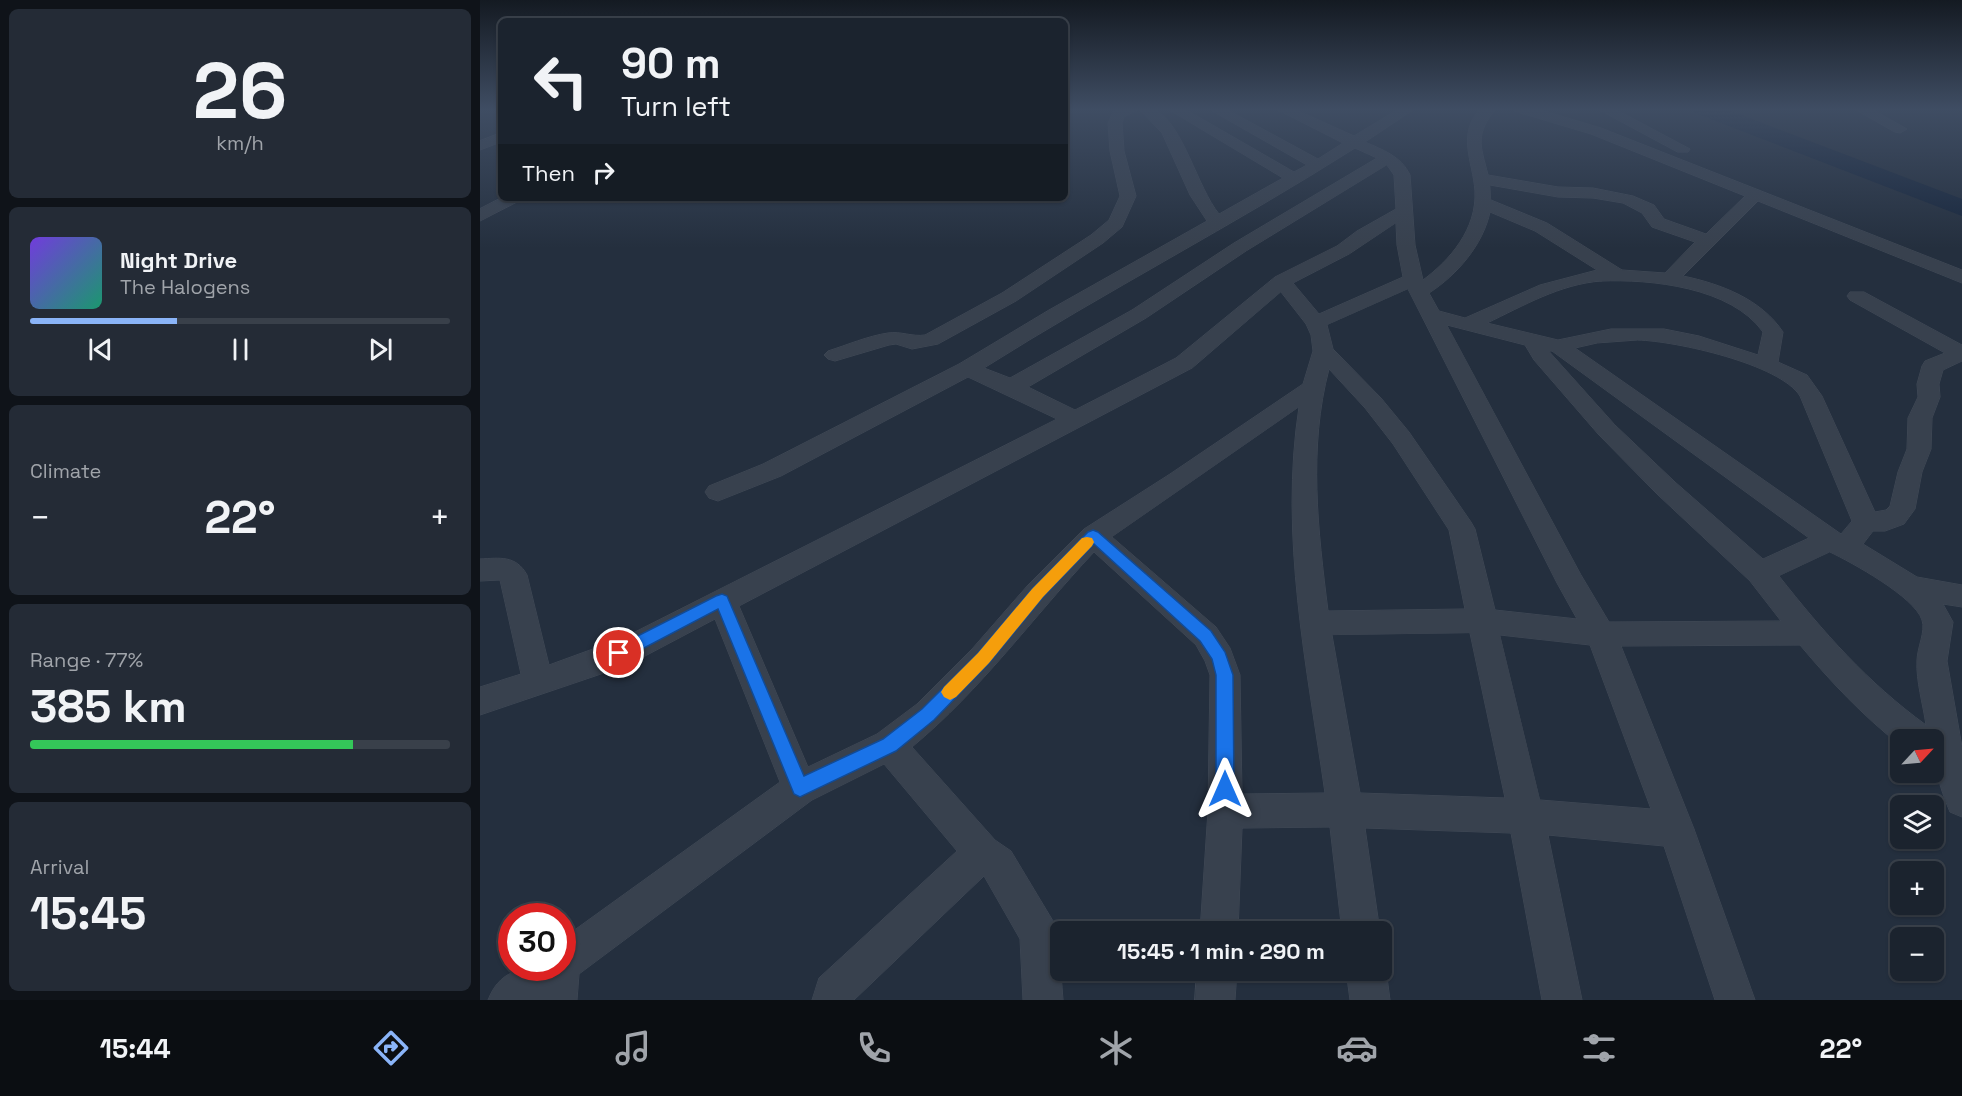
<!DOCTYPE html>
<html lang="en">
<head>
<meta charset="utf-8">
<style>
  :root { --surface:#1b232e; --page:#242b36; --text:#f1f3f6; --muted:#a0a4aa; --line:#39404a; --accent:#8ab4f8 }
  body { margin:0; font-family:"Space Grotesk",sans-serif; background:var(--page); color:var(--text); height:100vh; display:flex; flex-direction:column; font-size:22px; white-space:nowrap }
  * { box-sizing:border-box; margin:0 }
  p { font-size:20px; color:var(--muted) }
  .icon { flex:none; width:33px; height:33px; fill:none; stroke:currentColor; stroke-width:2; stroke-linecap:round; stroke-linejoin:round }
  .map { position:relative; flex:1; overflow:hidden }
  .panel { display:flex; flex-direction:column; gap:9px; padding:9px; background:#0f1319; width:480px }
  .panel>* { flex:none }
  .guide { position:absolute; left:18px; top:18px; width:570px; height:183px; border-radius:9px; box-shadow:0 2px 4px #0004,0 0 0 2px var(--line); background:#1b232e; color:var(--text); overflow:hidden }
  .needle { width:39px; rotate:64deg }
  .fabs { position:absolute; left:1410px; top:729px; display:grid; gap:12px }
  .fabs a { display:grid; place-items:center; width:54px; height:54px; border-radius:9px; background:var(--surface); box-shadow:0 2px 4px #0004,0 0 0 2px var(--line); font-size:30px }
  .speed { position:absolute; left:18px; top:903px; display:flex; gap:12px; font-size:30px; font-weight:700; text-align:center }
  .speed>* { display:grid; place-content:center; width:78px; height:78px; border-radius:50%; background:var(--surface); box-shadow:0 2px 4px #0004,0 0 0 2px var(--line); line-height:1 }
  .speed .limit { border:9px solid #d22; background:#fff; color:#111 }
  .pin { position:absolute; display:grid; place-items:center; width:51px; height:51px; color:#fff; margin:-26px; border:3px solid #fff; border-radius:50%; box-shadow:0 2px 6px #0007 }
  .me { position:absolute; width:66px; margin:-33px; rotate:0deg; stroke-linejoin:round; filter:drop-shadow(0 0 4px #0008) }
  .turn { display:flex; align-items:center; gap:21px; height:126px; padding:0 24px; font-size:27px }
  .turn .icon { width:78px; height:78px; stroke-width:2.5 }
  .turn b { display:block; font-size:42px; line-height:51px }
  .then { display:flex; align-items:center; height:57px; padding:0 24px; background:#0003; gap:12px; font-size:22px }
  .big { font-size:45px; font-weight:700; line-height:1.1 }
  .panel .widget { flex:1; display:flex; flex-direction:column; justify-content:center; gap:9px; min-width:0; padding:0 21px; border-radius:9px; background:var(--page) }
  .panel .dial { align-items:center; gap:0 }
  .dial b { font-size:78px; line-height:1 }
  .song { display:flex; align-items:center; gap:18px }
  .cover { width:72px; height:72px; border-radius:9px; background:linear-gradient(135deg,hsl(260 70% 55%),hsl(160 70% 35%)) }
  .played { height:6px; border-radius:3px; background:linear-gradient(90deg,var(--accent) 35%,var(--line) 35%) }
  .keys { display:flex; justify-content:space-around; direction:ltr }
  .heat { display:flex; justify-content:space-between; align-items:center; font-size:33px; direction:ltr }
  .charge { height:9px; border-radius:4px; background:linear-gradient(90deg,#34c759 77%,var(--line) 0) }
  .trip { position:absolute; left:570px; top:921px; width:342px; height:60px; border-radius:9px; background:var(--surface); box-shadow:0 2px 4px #0004,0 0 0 2px var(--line); font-weight:700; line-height:60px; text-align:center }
  .tab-bar { display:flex; height:96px; justify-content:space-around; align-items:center; background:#0b0e12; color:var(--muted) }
  .tab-bar .icon { width:42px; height:42px }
  .tab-bar .current { color:var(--accent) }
  .tab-bar b { font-size:27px; color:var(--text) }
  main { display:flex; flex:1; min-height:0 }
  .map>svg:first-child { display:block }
</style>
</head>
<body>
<main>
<section class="panel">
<div class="widget dial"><b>26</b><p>km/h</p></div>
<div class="widget">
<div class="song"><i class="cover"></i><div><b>Night Drive</b><p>The Halogens</p></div></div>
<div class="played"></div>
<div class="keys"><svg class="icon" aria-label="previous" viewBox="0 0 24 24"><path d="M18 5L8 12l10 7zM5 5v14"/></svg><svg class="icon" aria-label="pause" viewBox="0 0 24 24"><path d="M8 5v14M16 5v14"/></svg><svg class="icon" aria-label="next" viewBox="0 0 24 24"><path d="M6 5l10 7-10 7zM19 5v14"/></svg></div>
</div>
<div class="widget"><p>Climate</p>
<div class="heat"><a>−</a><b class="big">22°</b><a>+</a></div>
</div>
<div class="widget"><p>Range · 77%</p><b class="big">385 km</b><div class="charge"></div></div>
<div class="widget"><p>Arrival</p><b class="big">15:45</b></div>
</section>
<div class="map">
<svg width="1482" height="1000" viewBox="0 0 1482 1000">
  <rect width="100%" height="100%" fill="#242f3e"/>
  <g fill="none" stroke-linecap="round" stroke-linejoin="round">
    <path fill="#17263c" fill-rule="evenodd" d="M1212,108H1243L1482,199V216L1215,113Z"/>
    <g stroke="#414a57" stroke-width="1">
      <path id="street" d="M642,108C651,108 667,105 675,109C704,126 717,187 739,214L803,178L686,108H703L814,172L827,165L727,108H744L838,159L863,143L794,108H812L874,136L920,108H936L885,142C903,150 921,156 930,175L935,245L943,280C970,260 997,229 995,191C993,161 976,134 1001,108H1016C995,136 1000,143 1008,175L1078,187L1113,188L1153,196L1174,205L1184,219L1226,234L1265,196L1111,134L1034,111L1032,108H1054L1121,128L1482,270V283L1278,201L1203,276C1241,284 1281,299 1303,332L1298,362L1327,375L1342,396L1395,512L1406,510L1410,506L1418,472L1427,449L1428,418L1438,397L1437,384L1442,366L1445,361L1465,353L1370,300L1367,296L1370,292H1384L1482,345V361L1463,370L1459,384L1460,397L1452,418L1451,449L1442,472L1435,509L1424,524L1405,531H1393L1383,544L1437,577L1482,585V607L1463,604L1473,622L1467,661L1482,747V817L1470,812C1459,786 1454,767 1454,740H1420V745C1382,715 1351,682 1320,645L1141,646L1214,829L1275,1000H1235L1184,846L1068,835L1102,1000H1062L1031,833L885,828L900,932H862L850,827L762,828L758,932H720L728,811L730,675L725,661L716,645L614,552C553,617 501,690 432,747L515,840L531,851L573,921L578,935L583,1000H543L540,939L504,876L374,1000H332L339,978L477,851L404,764L332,800L99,974L97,1000H8C22,964 50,968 82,968V939L300,782L235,619L165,656L121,674L0,715V687L41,674L20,580L0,581V559C20,558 36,555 47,575L69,665L143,638L577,419L488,377L301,476L238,501L229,498L225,492L229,486L283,464L479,364L569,310L727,221L710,195L682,133L659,109L644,117L642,123L644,151L656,196L642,227L623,243L536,301L458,344L432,349L416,344L409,345L355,361L348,359L344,355L348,351C367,345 388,336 408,333C421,331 432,337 445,335L522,293L611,235L629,220L640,196L630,151L628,123L633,112ZM875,148L897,158L754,243L652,310L530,378L504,368C626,291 754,225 875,148ZM907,165L914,175L916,209L877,231L857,246L795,277L696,358L595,410L548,387L666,318L766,251ZM1010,185L1078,197L1113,198L1143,203L1162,213L1172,227L1215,242L1185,273L1142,270L1067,223L1011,200ZM1010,212L1055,231L1117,270L1060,285L985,318L959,311L949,293C977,275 1003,245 1010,212ZM916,223L917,245L923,277L839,314L813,283L869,254ZM1121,281C1171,279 1251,287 1283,332L1278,355L1219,336L1184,329H1131L1078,340L1007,323C1043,306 1080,284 1121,281ZM928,289L1077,583L1097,619L1015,610L995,529L991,522L929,432L901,398L853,349L847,325ZM801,292L826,324L831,335L833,351L823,384L690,474L604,529L548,585L492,649L437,704L397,734L328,767L259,606L712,368ZM967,325L1045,345L1054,360L1119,435L1177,494L1270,581L1301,621L1129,622L1101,575ZM1158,340C1196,341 1300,364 1320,396L1372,521L1361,534L1095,348L1117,343ZM1069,351H1072L1329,538L1283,559L1195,482L1135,425ZM849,369L885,408L913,444L969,530L985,609L848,611C838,531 828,448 849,369ZM819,407C799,536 827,666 845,793L762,794L760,675L750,648L736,627L632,537ZM1350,552C1371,562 1435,597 1442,620C1446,631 1437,648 1437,661C1436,681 1443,704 1446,725C1388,683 1343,632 1299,576ZM990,633L1025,798L880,793L852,635ZM1020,635L1110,645L1171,809L1060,800Z
        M1116,108H1133L1210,149L1208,152H1198Z
        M1373,108H1390L1427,129L1420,133L1415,132Z
        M21,133V142L0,150V141Z
        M21,198H41L39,201L0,221V209Z
        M902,959L906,970L910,1000H870L866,970H902Z
        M717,970H757L755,1000H715Z"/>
    </g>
    <use href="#street" fill="#38414e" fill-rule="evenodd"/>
  </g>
  <linearGradient id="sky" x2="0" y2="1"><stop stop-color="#141a22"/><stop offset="0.44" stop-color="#3f4d63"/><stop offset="1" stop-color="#3f4d63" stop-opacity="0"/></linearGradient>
  <rect width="1482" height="248" fill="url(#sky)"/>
  <path fill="#1a73e8" stroke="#114b97" stroke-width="1.5" d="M613,530L618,532L731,631L745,652L753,675L754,789L751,795L745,798L738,795L736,789V675L732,659L720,641L614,544L563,597L509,663L454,720L416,751L320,797L314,794L238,609L145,658L139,660L134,658L131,653L134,648L236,596L242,594L247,596L324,776L403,739L442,709L498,653L552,589L608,532Z"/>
  <path fill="#f59e0b" d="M607,537L612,538L614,542L612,546L563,597L509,663L476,697L470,700L464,697L461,692L464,687L498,653L552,589L602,538Z"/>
</svg>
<div class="fabs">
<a><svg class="needle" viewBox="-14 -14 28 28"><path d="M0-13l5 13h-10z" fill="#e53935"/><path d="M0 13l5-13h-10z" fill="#a0a4aa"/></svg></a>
<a><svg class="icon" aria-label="layers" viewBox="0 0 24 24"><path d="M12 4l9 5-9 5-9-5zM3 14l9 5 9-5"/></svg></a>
<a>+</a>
<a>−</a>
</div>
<div class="speed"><div class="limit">30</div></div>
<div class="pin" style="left:139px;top:653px;background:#d93025"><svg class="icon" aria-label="arrive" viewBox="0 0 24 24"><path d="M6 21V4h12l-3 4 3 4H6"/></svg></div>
<svg class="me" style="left:745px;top:789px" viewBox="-20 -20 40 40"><path d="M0-17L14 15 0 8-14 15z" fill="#1a73e8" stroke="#fff" stroke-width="4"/></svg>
<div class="trip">15:45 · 1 min · 290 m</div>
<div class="guide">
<div class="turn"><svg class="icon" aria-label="left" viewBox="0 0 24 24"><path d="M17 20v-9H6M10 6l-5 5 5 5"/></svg><div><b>90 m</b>Turn left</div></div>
<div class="then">Then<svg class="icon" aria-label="right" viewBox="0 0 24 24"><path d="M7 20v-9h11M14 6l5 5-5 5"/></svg></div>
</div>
</div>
</main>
<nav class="tab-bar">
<b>15:44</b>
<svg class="icon current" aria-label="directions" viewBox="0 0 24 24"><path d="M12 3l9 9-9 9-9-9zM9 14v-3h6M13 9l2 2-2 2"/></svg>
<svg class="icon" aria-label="music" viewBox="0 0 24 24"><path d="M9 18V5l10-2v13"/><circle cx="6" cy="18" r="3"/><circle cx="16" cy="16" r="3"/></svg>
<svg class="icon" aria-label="phone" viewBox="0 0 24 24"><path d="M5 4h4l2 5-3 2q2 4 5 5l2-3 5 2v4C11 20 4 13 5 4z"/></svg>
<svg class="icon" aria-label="climate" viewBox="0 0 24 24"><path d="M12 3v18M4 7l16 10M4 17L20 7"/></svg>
<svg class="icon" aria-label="car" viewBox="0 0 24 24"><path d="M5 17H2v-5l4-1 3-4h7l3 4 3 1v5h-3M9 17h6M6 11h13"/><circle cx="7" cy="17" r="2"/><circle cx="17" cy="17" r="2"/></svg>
<svg class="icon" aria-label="filters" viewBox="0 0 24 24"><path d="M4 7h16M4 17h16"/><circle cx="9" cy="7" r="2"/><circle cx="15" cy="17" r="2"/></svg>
<b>22°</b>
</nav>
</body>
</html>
